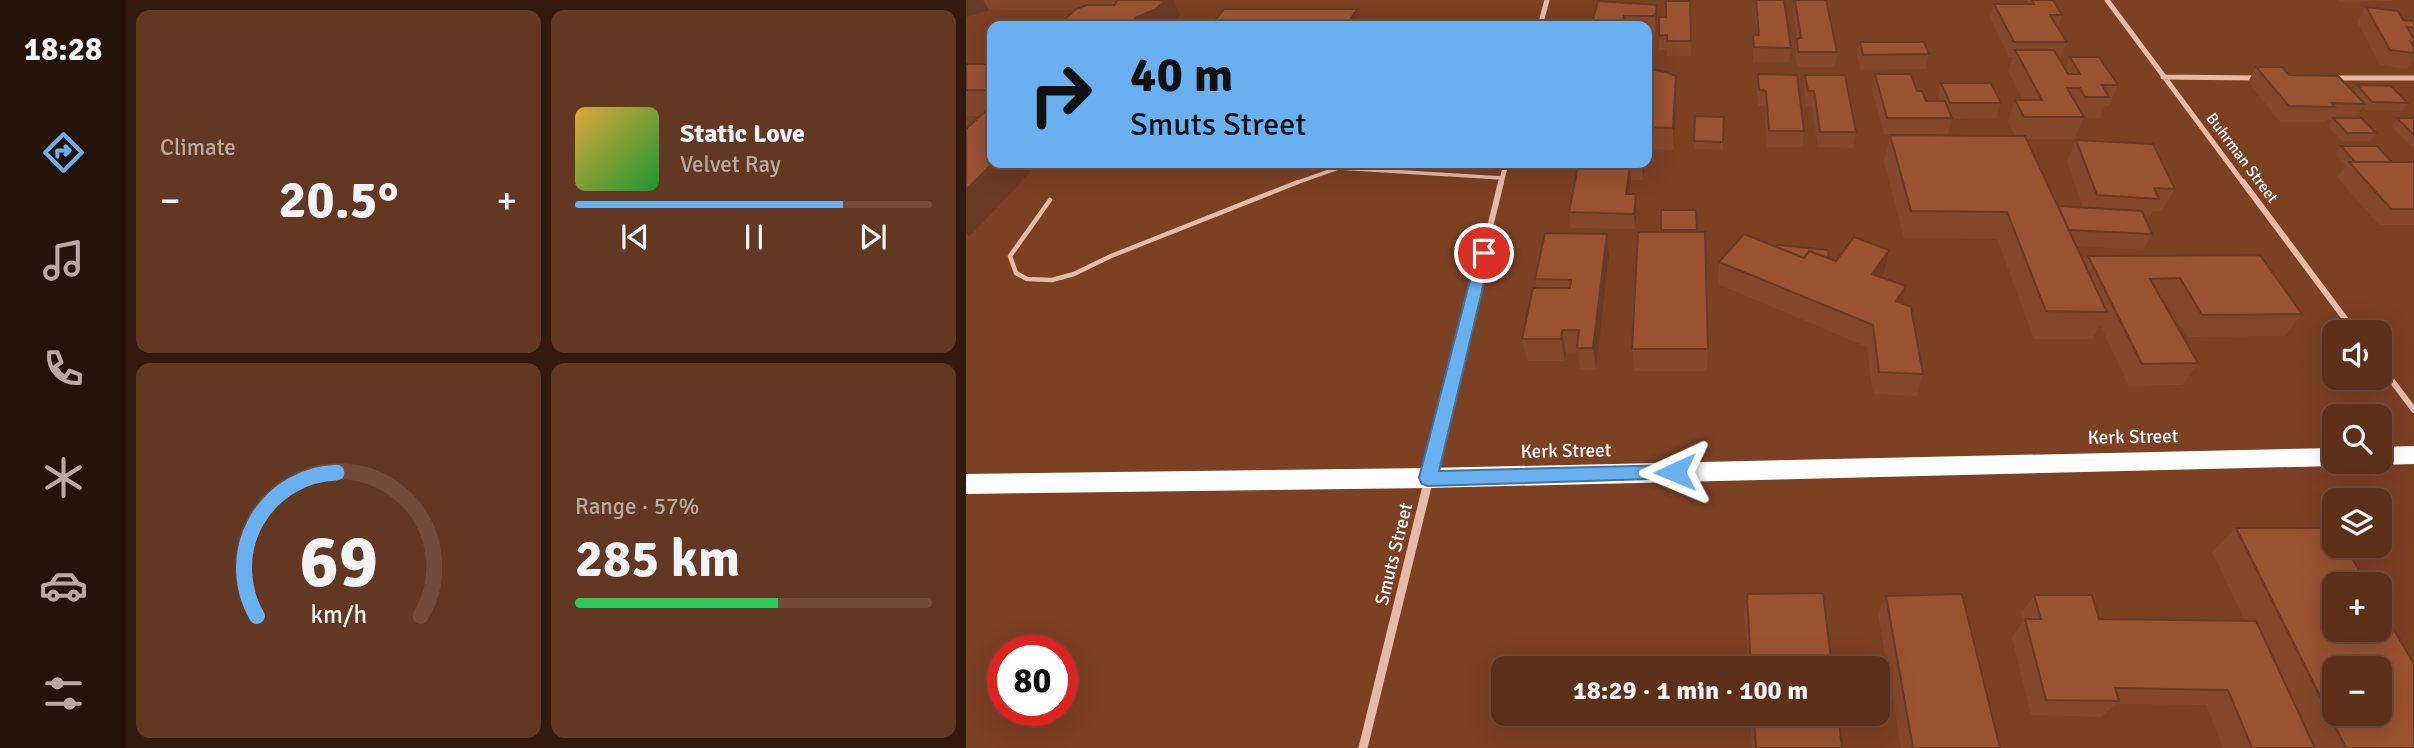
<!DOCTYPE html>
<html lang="en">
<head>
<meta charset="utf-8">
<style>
  :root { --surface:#5d301a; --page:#633823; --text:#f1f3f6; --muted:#b9a9a2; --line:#724b39; --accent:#69b0f1 }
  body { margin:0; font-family:Signika,sans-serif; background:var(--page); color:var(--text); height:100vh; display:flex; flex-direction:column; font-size:26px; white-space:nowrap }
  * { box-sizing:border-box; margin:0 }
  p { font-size:23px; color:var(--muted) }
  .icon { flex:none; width:38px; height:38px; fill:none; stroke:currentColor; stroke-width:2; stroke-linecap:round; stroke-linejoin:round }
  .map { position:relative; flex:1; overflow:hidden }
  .panel { display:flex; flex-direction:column; gap:10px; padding:10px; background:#331a0e; width:840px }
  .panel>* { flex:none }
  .hud { position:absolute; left:21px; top:21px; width:665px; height:147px; border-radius:14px; box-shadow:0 7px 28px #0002,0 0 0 2px var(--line); background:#69b0f1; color:#111; overflow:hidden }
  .tools { position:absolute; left:1356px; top:320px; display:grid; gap:14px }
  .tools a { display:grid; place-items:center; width:70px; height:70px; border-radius:14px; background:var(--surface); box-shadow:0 7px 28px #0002,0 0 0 2px var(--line); font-size:35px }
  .speed { position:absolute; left:21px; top:635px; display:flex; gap:14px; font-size:35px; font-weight:700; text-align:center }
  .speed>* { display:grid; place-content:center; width:91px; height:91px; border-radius:50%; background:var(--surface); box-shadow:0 7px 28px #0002,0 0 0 2px var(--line); line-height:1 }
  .speed .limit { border:10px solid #d22; background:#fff; color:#111 }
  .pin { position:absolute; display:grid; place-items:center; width:60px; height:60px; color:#fff; margin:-30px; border:4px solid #fff; border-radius:50%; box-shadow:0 2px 7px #0007 }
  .me { position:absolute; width:77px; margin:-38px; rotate:269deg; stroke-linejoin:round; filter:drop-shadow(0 0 5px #0008) }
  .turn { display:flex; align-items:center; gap:24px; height:147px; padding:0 28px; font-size:32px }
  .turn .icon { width:91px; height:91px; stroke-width:2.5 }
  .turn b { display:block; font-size:49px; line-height:60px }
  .big { font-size:52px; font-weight:700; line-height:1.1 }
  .panel .widget { flex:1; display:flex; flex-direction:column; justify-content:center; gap:10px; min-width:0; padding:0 24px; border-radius:14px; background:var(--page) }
  .panel .dial { align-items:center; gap:0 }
  .dial svg { height:182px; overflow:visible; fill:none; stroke:var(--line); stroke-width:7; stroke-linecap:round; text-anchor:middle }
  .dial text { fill:var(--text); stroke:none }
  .song { display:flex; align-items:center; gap:21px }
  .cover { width:84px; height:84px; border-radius:10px; background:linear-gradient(135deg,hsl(40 70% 55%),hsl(130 70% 35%)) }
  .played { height:7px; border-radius:4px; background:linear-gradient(90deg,var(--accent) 75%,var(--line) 75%) }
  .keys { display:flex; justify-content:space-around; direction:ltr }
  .heat { display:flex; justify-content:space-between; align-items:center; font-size:38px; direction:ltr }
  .charge { height:10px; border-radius:5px; background:linear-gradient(90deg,#34c759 57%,var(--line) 0) }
  .panel .tiles { flex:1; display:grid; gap:10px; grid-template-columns:repeat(2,1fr) }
  .trip { position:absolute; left:525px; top:656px; width:399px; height:70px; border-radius:14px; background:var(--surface); box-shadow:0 7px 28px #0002,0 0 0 2px var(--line); font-weight:700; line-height:70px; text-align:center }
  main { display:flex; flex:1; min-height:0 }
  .tabs { display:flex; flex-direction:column; width:126px; justify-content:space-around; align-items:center; background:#25130a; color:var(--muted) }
  .tabs .icon { width:49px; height:49px }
  .tabs .current { color:var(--accent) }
  .tabs b { font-size:32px; color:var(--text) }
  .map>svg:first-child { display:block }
</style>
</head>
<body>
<main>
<nav class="tabs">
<b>18:28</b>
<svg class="icon current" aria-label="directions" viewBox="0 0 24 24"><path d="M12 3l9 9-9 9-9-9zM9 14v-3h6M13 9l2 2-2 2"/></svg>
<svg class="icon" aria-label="music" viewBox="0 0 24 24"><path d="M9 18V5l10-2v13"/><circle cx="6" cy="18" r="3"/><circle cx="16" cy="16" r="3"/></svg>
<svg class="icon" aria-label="phone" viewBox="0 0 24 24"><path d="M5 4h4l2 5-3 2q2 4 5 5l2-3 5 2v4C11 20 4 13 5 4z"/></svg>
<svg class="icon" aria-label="climate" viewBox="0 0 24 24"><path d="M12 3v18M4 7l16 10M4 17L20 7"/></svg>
<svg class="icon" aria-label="car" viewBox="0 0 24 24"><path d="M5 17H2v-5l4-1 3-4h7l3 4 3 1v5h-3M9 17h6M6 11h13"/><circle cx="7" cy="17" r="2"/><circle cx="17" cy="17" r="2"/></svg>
<svg class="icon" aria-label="filters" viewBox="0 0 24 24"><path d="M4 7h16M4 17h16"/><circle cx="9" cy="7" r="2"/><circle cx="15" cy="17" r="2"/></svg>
</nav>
<section class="panel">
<div class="tiles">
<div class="widget"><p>Climate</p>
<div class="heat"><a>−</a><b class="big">20.5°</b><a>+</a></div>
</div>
<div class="widget">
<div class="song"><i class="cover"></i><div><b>Static Love</b><p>Velvet Ray</p></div></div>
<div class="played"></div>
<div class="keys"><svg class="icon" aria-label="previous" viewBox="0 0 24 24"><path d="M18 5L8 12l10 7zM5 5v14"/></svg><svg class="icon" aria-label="pause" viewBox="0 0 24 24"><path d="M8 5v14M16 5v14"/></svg><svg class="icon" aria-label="next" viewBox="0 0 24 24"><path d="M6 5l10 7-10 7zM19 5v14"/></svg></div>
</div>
<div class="widget dial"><svg viewBox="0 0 100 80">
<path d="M14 69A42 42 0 1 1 86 69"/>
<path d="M14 69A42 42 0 0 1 49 6" stroke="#69b0f1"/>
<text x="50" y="56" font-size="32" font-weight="700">69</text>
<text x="50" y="72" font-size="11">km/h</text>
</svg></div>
<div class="widget"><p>Range · 57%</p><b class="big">285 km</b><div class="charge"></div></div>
</div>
</section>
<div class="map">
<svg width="1448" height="748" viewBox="0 0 1448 748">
  <rect width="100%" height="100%" fill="#7c4023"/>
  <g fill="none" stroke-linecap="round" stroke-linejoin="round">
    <path stroke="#e5baa7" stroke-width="3.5" d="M338,163L369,168
      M327,184L372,168L536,178"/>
    <path stroke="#e5baa7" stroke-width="4.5" d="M84,200L44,256L50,273L61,279L86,280L108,274L145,256L332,182"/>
    <path stroke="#e5baa7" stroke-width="5" d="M1141,0L1278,184
      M574,26L581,0
      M1197,77L1291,78
      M1366,78H1448
      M535,184L540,163"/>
    <path stroke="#e5baa7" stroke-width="6" d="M1277,182L1389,332
      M1414,365L1448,410
      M476,426L535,182"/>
    <path stroke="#e5baa7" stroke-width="9" d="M397,748L476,425"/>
    <path fill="#fff" fill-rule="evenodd" d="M1448,446V464L1414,465L1406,462H1414V447Z
      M1368,448V462H1377L1368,466L462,488L0,494V474L462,468Z"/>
  </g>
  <path fill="#84472c" d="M0,0H207L214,15L207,23L209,26H100L97,21L108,10H23Z
    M790,0L825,48L823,62H787V35H791L789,12Z
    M828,0H860L871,52L869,67H831L829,54L831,39L827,12Z
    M1062,0H1087L1096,15L1092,28L1101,42L1095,57H1092L1099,69L1104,57L1152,85L1143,106H1139L1134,118H1117L1109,139H1061L1092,207H1117L1101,162L1110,140L1209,189L1196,211H1187L1180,221L1186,234L1177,250L1110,246L1118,263L1122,256L1294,255L1336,314L1319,336L1221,337L1200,301H1197L1232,363L1216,385L1163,386L1134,325L1126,339H1068L1031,239L938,238L918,162L924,135L1049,136L1042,121L1049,100H1057L1042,71L1047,57H1043L1024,18L1028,4H1061Z
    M1372,0H1427L1426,1L1374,2Z
    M724,1L725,56H701V50H693V36L700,17Z
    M691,5V20L690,31H681V26H625Z
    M1400,7L1437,20L1448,21V35L1447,37L1448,39V59L1441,69L1414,65L1391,22Z
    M681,35L687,50L686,61H681Z
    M894,42L963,54L960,69L895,70L891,57Z
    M0,64H26V163L3,237H0V129L15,116H0Z
    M1290,67L1387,91L1391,85L1442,103L1436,111L1401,110L1397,106L1389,118L1410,133L1404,141H1376L1362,126L1367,119H1361L1359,122H1314L1282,82Z
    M681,69L710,76V97L708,150L681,149Z
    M792,74L838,131L836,147H801L798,106H792L791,89Z
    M909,74L960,101H973L972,98L975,83L1035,103L1030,118L986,119L982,134H918L906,89Z
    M839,75L890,132L887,148L852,147L846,107H840L838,90Z
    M729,116L758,117L757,150L728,149Z
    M1431,118H1448V146H1445L1425,126Z
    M1375,146L1426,162H1448V225H1413L1371,177L1380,166L1369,154Z
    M645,163H677V180H665L664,194H670L671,210L669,229L605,228L603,212L645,167Z
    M695,210H730L742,349L741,371H668L666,349L695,232Z
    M641,234L643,256L630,370H614L612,352L600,353L599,361H561L556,339L571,288L569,279Z
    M810,247L863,259L918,273L915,277L935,303L957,374L950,396L907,394L901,347L752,284L753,262Z
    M1270,528L1448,748H1257L1240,705L1150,704L1135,717L1065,715L1046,637L1057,621L1055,613L1068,595L1133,619L1279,621L1246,552Z
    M781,594L866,668H782L778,612Z
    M920,596L1034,748H935L912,614Z
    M784,714H872L876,748H786Z"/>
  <path fill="#6b3a24" d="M0,0H17L23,10L0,17Z
    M167,0H207L214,15L207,23L209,26H160Z
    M691,5V20L690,31L689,16Z
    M391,9L396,26H380Z
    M687,35V50L686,61L685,46Z
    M710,76V97L708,150L707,128Z
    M27,163H73L3,237L0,233V190Z
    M676,163H677L678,169L677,180Z
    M664,165L665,180L661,210L660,194Z
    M670,194L671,210L669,229L668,214Z
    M641,234L643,256L630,370L627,348Z
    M923,250L918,273L901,296L906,274Z
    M940,286L934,308L930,301Z
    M596,330L600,353L599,361L595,339Z"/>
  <path fill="#995333" stroke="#6b3a24" stroke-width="2" fill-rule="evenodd" d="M152,0H193L197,2L190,9L171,17L160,26H118L120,25H103L97,21L110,9L121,5H148Z
    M790,0H818L825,48L788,47L787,35H793Z
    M829,0H860L871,52H832L831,39L835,38Z
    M1066,0H1087L1096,15H1084L1101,42H1048L1028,4H1068Z
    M632,1L691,5L689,16H658L657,26H625Z
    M700,1H724L725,41H701V35L693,36V17H700Z
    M1400,7L1432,11L1437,20L1448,21V28L1441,27L1448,39V43L1445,42L1448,47V53L1424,50Z
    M258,9H391L380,26H244Z
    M389,21H497L495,26H386Z
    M681,35H687L685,46H681Z
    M894,42H958L963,54L897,55Z
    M1049,50H1088L1102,74H1114L1104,57H1133L1152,85H1136L1143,97H1119L1114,88H1101L1118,117H1058L1049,100H1076Z
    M0,64H26V100L20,90H0Z
    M1290,67H1316L1323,75L1372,76L1399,104L1366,103L1369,107L1323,106Z
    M681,69L700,72L710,76L707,128L681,127Z
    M792,74L831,75L838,131H803L800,91L793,90Z
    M909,74H945L951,91H956L960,101H979L986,118H921Z
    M839,75H879L890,132H854L848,91H842Z
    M975,83H1025L1035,103H984Z
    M1391,85L1425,86L1442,103L1406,102Z
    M26,105L27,163L0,190V129Z
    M729,116L758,117L757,142L728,141Z
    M1367,118H1395L1410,133H1381Z
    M1431,118H1448V135Z
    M924,135L1059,136L1141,312L1080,311L1041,212L945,211Z
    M1110,140L1187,144L1209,189L1188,188L1193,199L1131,195Z
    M1375,146H1411L1426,162H1389Z
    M1383,162H1448V209H1425Z
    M645,163H676V165H664L660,194H670L668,214L603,212L612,166L645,167Z
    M1092,206L1176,211L1186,234L1103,230Z
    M695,210H730L731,230H695Z
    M672,232H739L742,349H666Z
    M579,233L641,234L627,348H611L613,330H596L595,339H556L567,288H604L605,280L569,279Z
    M778,234L838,258L843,251L870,261L888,237L923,250L906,274L940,286L930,301L945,307L957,374L913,372L907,325L753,262Z
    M811,245L862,250L863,258L843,251L838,258L811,247Z
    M1294,255L1336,314L1236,315L1214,278L1184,279L1232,363L1176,364L1122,256Z
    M1270,528H1368V546H1379L1401,584H1368V630H1414V606L1448,664V748H1380ZM1368,668H1414V714H1368Z
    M857,593L866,668H785L781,594Z
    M996,594L1034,748H947L920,596Z
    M1068,595H1126L1133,619L1290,621L1349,748H1286L1262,690L1149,688L1153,701L1080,700L1059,619H1075Z
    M788,714H872L876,748H790Z"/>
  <path fill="#69b0f1" stroke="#44729d" stroke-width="2" d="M518,249L525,253L473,471L709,465L715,467L718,472L715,478L462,486L456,484L453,478L511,253Z"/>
  <g text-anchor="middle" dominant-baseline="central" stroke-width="7" stroke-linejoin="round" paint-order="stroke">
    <g font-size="16" fill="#fff" stroke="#7c4023">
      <text transform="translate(1276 158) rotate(53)">Buhrman Street</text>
    </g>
    <g font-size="19" fill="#fff" stroke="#7c4023">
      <text transform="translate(1167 437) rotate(-1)">Kerk Street</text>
      <text transform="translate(600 451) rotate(-1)">Kerk Street</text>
      <text transform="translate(428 554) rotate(-76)">Smuts Street</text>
    </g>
  </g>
</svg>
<div class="tools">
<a><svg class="icon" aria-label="sound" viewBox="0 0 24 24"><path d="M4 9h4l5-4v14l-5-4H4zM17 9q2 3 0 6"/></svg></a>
<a><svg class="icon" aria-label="search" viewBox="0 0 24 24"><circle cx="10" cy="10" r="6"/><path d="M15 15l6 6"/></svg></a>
<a><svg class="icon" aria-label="layers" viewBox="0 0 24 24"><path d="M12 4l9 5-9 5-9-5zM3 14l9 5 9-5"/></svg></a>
<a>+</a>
<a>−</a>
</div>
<div class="speed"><div class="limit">80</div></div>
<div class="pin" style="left:518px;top:253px;background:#d93025"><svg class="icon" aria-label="arrive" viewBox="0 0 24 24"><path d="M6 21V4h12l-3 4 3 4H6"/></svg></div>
<svg class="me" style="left:709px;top:472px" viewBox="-20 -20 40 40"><path d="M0-17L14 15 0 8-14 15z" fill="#69b0f1" stroke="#fff" stroke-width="4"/></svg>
<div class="trip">18:29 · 1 min · 100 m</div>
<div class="hud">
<div class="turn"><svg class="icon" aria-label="right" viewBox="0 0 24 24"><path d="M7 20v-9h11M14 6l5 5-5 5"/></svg><div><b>40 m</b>Smuts Street</div></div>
</div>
</div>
</main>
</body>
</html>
